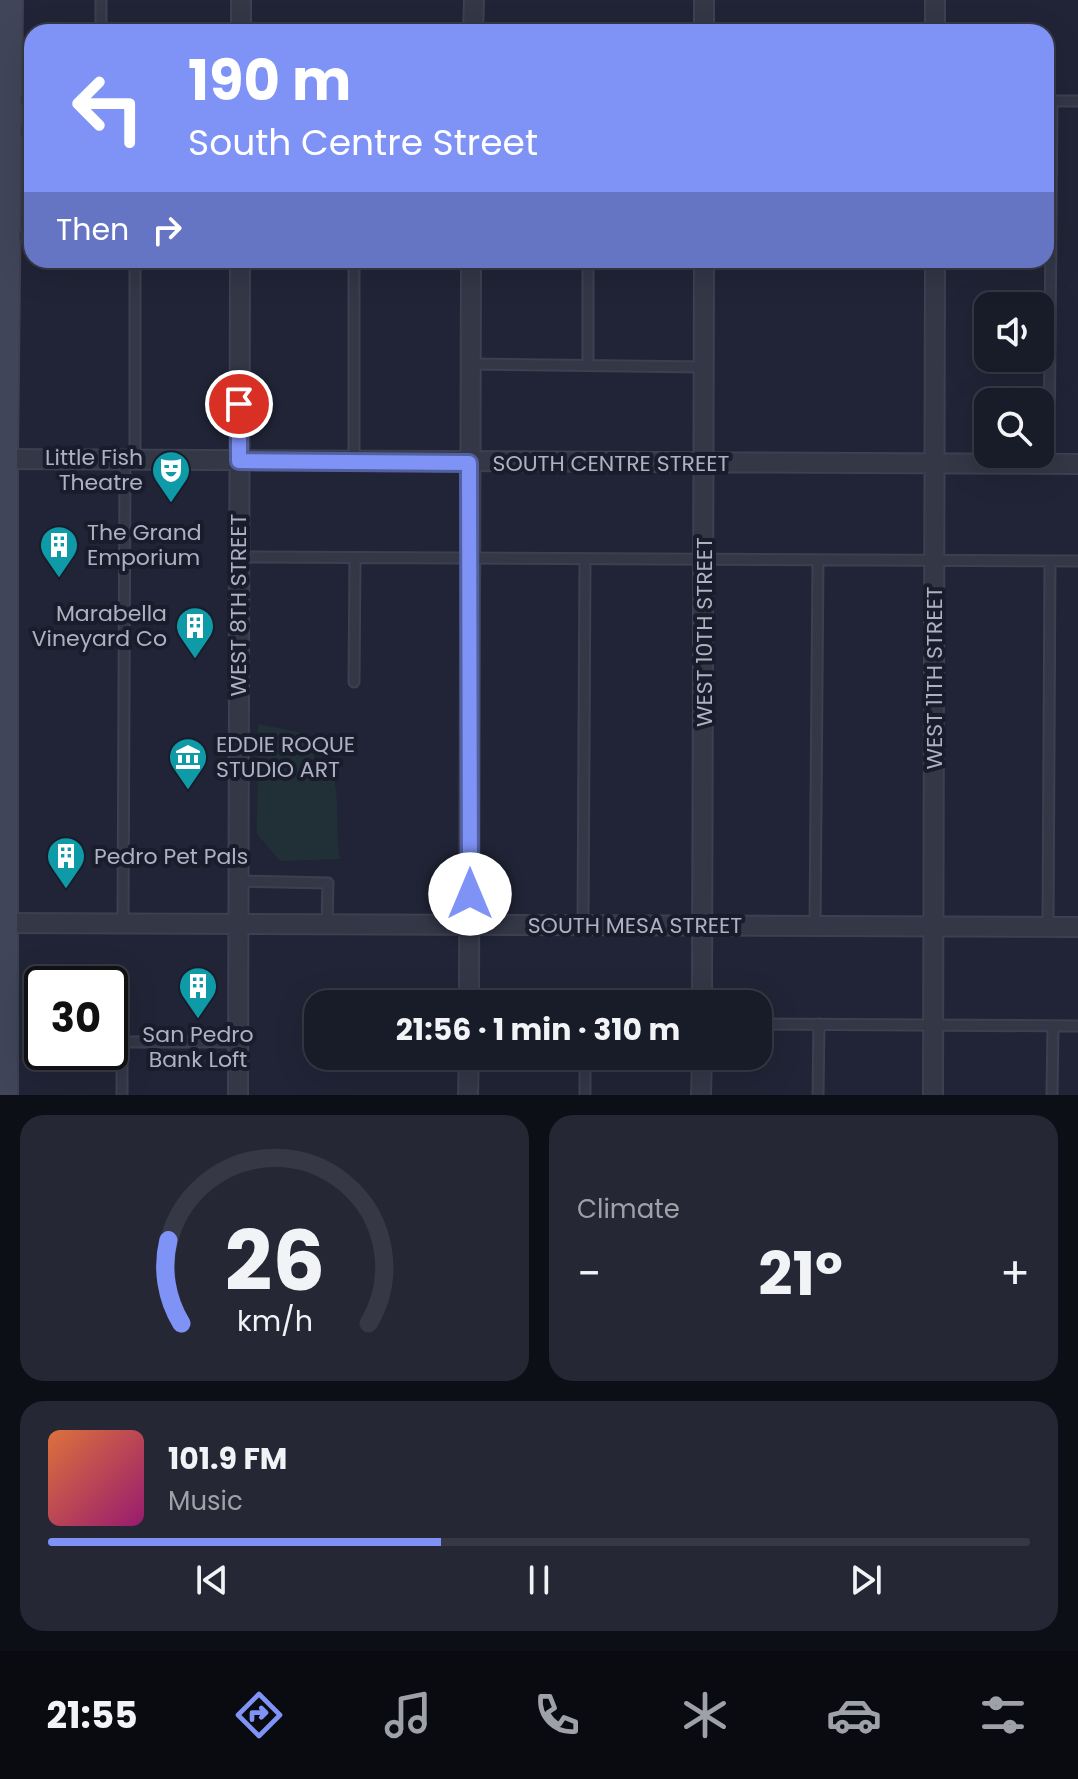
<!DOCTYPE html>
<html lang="en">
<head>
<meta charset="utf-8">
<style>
  :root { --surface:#181b28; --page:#252834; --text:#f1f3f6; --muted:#9fa1a8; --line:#363945; --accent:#7f93f6 }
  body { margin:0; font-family:Poppins,sans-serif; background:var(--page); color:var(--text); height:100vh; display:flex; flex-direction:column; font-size:30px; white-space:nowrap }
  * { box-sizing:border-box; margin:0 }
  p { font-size:26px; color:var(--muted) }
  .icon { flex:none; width:44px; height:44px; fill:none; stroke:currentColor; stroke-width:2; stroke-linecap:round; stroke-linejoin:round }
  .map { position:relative; height:1095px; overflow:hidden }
  .drawer { display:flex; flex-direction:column; gap:20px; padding:20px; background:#0d0f16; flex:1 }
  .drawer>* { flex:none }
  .top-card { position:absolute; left:24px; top:24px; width:1030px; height:244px; border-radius:24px; box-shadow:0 8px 32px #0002,0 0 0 2px var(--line); background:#7f93f6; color:#fff; overflow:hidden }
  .controls { position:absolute; left:974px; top:292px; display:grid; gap:16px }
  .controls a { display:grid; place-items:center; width:80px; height:80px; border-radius:16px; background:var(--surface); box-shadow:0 8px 32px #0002,0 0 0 2px var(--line); font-size:40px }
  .speed { position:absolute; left:24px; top:966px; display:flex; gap:16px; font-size:40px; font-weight:700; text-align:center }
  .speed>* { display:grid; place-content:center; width:104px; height:104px; border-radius:50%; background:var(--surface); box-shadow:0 8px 32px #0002,0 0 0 2px var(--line); line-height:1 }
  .speed .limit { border:4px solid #111; border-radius:12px; background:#fff; color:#111 }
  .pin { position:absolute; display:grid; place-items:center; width:68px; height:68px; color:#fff; margin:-34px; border:4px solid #fff; border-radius:50%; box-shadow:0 2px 8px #0007 }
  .me { position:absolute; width:88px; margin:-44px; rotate:0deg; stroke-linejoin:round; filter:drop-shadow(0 0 6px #0008) }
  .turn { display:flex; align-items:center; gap:28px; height:168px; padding:0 32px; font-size:36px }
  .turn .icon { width:104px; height:104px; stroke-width:2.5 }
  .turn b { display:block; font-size:56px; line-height:68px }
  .then { display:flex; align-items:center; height:76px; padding:0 32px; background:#0003; gap:16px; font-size:30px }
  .big { font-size:60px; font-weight:700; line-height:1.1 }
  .drawer .card { flex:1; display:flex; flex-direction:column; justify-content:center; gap:12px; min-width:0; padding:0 28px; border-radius:24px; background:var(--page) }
  .drawer .dial { align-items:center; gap:0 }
  .dial svg { height:208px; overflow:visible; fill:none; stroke:var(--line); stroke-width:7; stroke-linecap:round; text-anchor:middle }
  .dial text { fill:var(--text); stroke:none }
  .song { display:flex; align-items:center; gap:24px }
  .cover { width:96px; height:96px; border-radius:12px; background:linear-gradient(135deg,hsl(20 70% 55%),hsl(320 70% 35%)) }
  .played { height:8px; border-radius:4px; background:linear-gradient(90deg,var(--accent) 40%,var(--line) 40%) }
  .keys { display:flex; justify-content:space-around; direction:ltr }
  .heat { display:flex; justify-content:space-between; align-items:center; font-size:44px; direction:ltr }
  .drawer .tiles { flex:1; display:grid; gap:20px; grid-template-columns:1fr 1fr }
  .card:last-child { grid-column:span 2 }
  .trip { position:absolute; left:304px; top:990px; width:468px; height:80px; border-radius:24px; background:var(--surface); box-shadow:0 8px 32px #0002,0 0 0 2px var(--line); font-weight:700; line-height:80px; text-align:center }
  .dock { display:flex; height:128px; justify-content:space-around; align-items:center; background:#0a0b10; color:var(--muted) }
  .dock .icon { width:56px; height:56px }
  .dock .on { color:var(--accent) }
  .dock b { font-size:36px; color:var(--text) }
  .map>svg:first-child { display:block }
</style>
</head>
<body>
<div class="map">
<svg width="1078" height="1095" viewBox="0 0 1078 1095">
  <rect width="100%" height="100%" fill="#202436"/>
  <path fill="#213037" d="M258,724L303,733L315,747L314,760L330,768C342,795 334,829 340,859L280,861L257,834Z"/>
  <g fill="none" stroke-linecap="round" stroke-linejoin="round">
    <g stroke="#3c4050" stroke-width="13">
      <path id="lane" d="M55,32L61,29L101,30
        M101,32V0
        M11,100L32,99
        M11,131H32
        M7,236H32
        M135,260V462
        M354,260V461
        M470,364L704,367
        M588,365V260
        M1049,464L1052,101H1078
        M237,557L1078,561
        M354,682L355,559
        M237,881L328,883L327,924
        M123,924L125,462
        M583,925L585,561
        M815,925L818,561
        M1048,927L1050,561
        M758,1024L1078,1026
        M122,1095V1042H238
        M585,1095V1056
        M818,1095L819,1024
        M1052,1095L1053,1026"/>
    </g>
    <g stroke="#3c4050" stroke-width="22">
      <path id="street" d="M241,0V32
        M704,0V32
        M473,32L474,0
        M935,32V0
        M0,459L1078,464
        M0,923L1078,927
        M469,1004L471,260
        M702,1004L704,260
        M238,1095L240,260
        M468,1095L469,1056
        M701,1095L702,1056
        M933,1095L935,260"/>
    </g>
    <g stroke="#3c4050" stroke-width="30">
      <path id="secondary" d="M4,1095V460L9,0"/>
    </g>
    <use href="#lane" stroke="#333746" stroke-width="9"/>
    <use href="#street" stroke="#333746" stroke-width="18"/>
    <use href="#secondary" stroke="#414559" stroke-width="26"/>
  </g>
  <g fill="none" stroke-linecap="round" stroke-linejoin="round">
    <g stroke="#5360a0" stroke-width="20">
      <path id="route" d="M239,404V461L469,463L470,894"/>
    </g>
    <use href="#route" stroke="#7f93f6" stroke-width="14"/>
  </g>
  <defs>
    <g id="theatre-pin" transform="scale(2)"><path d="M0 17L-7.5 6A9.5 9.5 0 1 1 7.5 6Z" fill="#0f9aa8" stroke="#191c2b"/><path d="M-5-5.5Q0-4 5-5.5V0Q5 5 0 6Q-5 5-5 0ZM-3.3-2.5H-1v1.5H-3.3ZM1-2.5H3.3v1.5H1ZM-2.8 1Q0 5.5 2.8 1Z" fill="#fff"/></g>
    <g id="building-pin" transform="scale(2)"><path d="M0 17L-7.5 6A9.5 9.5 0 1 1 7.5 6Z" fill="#0f9aa8" stroke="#191c2b"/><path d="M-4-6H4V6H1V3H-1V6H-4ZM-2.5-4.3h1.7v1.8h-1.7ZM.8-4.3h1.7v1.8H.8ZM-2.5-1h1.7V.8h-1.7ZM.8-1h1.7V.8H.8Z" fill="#fff"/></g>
    <g id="museum-pin" transform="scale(2)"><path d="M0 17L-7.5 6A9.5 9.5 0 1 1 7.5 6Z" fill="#0f9aa8" stroke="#191c2b"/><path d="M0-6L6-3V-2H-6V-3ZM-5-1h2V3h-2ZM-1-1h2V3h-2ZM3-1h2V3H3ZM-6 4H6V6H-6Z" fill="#fff"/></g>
  </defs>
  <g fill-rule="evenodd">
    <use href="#theatre-pin" x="171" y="470"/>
    <use href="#building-pin" x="59" y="545"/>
    <use href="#building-pin" x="195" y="626"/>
    <use href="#museum-pin" x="188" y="757"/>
    <use href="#building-pin" x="66" y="856"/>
    <use href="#building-pin" x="198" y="986"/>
  </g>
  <g text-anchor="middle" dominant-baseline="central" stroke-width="8" stroke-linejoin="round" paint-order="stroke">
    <g font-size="22" fill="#adb1c3" stroke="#191c2b" text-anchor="start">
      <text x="143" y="457" text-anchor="end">Little Fish<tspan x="143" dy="25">Theatre</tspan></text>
      <text x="87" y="532">The Grand<tspan x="87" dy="25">Emporium</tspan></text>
      <text x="167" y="613" text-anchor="end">Marabella<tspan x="167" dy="25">Vineyard Co</tspan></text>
      <text x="216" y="744">EDDIE ROQUE<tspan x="216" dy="25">STUDIO ART</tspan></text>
      <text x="94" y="856">Pedro Pet Pals</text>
      <text x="198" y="1034" text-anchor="middle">San Pedro<tspan x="198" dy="25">Bank Loft</tspan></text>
    </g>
    <g font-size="22" fill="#adb1c3" stroke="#191c2b">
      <text x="611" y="463">SOUTH CENTRE STREET</text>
      <text transform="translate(238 605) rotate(-90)">WEST 8TH STREET</text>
      <text transform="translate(704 632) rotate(-90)">WEST 10TH STREET</text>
      <text transform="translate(934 678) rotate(-90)">WEST 11TH STREET</text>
      <text x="635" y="925">SOUTH MESA STREET</text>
    </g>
  </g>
</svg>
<div class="controls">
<a><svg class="icon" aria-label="sound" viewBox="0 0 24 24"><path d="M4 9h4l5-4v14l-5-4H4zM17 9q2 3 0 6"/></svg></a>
<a><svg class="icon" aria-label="search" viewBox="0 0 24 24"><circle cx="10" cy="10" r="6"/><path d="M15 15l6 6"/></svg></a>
</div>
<div class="speed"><div class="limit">30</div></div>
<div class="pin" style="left:239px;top:404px;background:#d93025"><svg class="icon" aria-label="arrive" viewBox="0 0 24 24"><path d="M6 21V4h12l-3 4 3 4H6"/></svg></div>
<svg class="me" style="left:470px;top:894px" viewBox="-20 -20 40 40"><circle r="19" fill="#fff"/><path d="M0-13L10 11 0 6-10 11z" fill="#7f93f6"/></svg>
<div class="trip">21:56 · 1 min · 310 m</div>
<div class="top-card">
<div class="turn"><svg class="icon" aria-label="left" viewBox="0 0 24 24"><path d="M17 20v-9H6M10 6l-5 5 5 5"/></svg><div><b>190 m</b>South Centre Street</div></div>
<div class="then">Then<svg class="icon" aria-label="right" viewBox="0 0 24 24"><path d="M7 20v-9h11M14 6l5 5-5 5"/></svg></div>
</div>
</div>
<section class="drawer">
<div class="tiles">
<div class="card dial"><svg viewBox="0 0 100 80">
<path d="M14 69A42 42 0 1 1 86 69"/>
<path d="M14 69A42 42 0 0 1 9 37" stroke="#7f93f6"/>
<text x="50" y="56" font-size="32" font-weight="700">26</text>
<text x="50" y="72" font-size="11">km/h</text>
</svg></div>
<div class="card"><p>Climate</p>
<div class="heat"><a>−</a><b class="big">21°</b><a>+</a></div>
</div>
<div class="card">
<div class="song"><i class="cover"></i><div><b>101.9 FM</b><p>Music</p></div></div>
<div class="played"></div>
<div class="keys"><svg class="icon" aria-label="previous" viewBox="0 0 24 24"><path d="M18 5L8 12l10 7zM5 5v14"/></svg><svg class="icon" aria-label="pause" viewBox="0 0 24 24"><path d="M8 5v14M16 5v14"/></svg><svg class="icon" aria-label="next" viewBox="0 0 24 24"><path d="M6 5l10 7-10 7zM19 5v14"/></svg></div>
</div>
</div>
</section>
<nav class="dock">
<b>21:55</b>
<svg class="icon on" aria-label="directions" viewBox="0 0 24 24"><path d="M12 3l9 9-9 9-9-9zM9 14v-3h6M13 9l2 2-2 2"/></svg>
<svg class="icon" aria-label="music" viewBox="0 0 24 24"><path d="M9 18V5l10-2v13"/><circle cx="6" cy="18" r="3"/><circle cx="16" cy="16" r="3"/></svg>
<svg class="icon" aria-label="phone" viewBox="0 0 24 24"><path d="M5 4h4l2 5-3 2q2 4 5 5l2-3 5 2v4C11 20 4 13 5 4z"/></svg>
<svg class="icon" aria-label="climate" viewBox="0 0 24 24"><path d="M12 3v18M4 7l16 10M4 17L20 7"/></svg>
<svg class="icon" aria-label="car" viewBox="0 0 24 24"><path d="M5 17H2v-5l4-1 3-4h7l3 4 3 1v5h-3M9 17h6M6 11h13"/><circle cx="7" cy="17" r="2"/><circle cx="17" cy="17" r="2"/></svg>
<svg class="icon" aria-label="filters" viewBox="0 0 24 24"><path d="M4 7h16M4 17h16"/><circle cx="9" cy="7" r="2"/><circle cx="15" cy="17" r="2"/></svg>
</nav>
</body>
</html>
